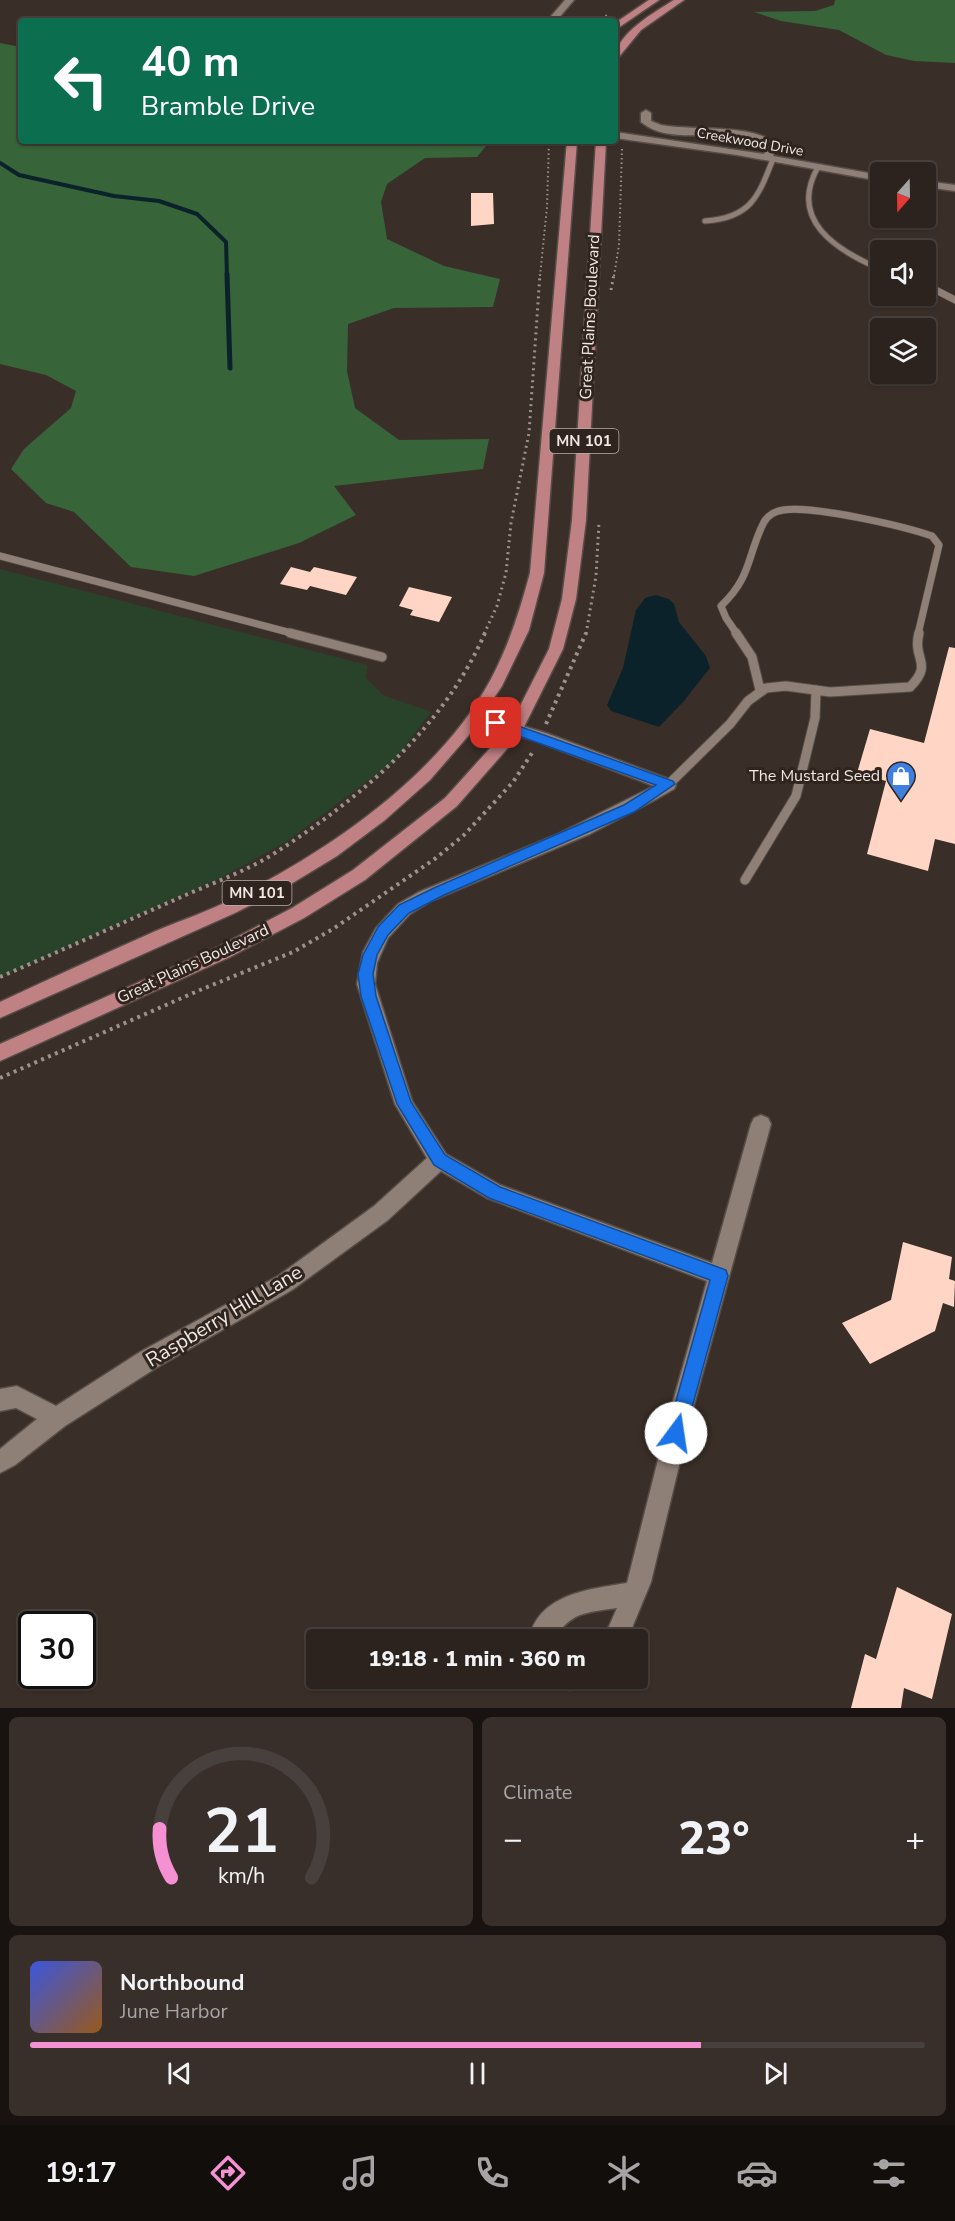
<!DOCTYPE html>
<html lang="en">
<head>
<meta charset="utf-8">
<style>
  :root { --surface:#2c231e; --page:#382f2b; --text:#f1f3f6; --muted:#a6a4a4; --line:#48403c; --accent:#f591d2 }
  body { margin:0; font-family:"Nunito Sans",sans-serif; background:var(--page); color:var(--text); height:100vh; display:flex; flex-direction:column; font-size:22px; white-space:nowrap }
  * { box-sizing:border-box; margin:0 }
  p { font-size:20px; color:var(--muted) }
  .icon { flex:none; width:33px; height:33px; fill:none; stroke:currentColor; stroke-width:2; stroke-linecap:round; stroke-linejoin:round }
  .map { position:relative; height:1708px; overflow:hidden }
  .panel { display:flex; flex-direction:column; gap:9px; padding:9px; background:#181310; flex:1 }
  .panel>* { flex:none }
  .hud { position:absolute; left:18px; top:18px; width:600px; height:126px; border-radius:6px; box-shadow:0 2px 4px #0004,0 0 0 2px var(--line); background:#0b6e4f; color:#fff; overflow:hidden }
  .needle { width:39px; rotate:200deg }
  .buttons { position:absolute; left:870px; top:162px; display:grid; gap:12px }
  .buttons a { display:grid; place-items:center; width:66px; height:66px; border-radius:6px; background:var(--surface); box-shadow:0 2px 4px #0004,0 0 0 2px var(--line); font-size:30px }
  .speed { position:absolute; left:18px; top:1611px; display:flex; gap:12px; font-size:30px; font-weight:700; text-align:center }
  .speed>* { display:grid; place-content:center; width:78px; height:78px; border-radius:50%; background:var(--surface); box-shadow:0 2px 4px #0004,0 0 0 2px var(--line); line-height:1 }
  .speed .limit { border:3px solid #111; border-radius:9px; background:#fff; color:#111 }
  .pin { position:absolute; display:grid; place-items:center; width:51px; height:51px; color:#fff; margin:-26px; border-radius:12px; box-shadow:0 3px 9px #0006 }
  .me { position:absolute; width:66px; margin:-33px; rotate:14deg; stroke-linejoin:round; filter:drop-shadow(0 0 4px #0008) }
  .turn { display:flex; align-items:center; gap:21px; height:126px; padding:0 24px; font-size:27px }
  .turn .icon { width:78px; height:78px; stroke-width:2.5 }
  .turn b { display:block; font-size:42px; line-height:51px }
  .big { font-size:45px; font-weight:800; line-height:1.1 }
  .panel .widget { flex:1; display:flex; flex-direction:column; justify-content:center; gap:9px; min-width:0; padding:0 21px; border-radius:9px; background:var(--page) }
  .panel .dial { align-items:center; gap:0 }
  .dial svg { height:156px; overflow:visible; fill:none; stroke:var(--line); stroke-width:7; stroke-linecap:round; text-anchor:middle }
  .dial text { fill:var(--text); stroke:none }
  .song { display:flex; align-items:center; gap:18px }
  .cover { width:72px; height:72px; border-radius:9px; background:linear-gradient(135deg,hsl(230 70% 55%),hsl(30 70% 35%)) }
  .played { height:6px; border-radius:3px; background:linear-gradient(90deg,var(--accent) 75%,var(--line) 75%) }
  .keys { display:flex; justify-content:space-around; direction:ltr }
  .heat { display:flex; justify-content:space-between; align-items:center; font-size:33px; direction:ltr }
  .panel .tiles { flex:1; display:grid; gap:9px; grid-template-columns:1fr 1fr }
  .widget:last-child { grid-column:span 2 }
  .trip { position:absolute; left:306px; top:1629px; width:342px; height:60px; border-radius:6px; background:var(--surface); box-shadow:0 2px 4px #0004,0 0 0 2px var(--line); font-weight:800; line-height:60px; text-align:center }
  .tabs { display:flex; height:96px; justify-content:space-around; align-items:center; background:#120e0c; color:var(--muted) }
  .tabs .icon { width:42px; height:42px }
  .tabs .current { color:var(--accent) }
  .tabs b { font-size:27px; color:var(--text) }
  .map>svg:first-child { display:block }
</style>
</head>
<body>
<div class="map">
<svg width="955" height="1708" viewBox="0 0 955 1708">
  <rect width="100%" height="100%" fill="#3a2f28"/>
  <path fill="#29432a" d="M0,569L367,665L366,678L383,695L431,712L393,762L286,842L222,877L0,977Z"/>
  <path fill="#376439" d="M835,0H955V63L914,61L886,55L839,30L781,21L754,12L815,11L834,5Z
    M0,43L21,47V141H490L477,157L425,158L387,184L381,202L387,239L444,266L500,279L493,307L394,308L348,324L347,371L355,408L399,440L489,439L483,469L334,486L356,515L299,543L194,576L131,567L74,512L46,503L11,469L24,449L71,408L76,391L46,375L0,364Z"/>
  <path fill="#0b222b" d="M656,595L669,599L674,604L679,622L706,656L710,668L684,701L659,727L611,711L607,705L623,668L636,610L645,598Z"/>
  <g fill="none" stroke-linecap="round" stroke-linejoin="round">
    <path stroke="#0b222b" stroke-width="4" d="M0,163L19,175L114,196L159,201L197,214L226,242L227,276"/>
    <path stroke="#0b222b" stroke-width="5" d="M227,274L230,368"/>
  </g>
  <path fill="#ffd6c5" d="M471,193H493L494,224L471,226Z
    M291,567L310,572L314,567L357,577L346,595L310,586L307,590L280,584Z
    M409,587L452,597L439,622L410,615L413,610L399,606Z
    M949,647L955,648V844L935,839L928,871L867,854L886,781L857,773L870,729L924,743Z
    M903,1242L952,1257L949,1279L955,1281L954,1307L943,1303L935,1331L870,1364L842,1323L891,1300Z
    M897,1587L952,1614L932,1699L904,1688L901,1708H851L865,1654L876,1659Z"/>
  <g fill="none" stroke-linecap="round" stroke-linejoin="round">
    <g stroke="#574d47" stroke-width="7">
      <path id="service-far2" d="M818,167C788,220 836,250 880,269
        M705,221C750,218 758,198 773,159"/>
    </g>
    <g stroke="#574d47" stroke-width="8">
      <path id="service-far1" d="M926,285L955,300
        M0,556L295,634
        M737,634L726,618L721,606C752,577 747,555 764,522C768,515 776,511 783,510C812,505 903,526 932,536L939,545L918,634"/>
    </g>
    <g stroke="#574d47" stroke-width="11">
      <path id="service" d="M290,633L382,657
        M736,633L752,657L760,690
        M668,785L730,724L748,701L766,688L786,686L830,692L910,687C934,663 912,660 919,633
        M745,880L796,796L815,718L816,690"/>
    </g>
    <g stroke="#574d47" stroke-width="3">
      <path id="minor" d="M565,0H574L556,21H547Z
        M646,110L651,113V121L661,125C692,131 756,123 777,145L773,156L880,175V181L737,155L615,138V132L764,154L767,146C732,121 675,150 641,122V113Z
        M926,181L955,185V191L926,187Z
        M476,712L546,733L674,781L676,785L674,789L653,801L590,834L431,901L410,914L388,938L377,963L375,984L412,1101L446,1154L500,1185L712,1263L751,1124L754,1118L761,1115L768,1118L771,1124L692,1412L651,1582L627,1640H603L617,1608C585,1613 572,1611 553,1640H529C537,1594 590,1589 627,1583L670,1412L707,1281L487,1198L441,1171L388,1220L292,1290L156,1368L65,1426L15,1465L0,1473V1449L37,1419L16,1408L0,1411V1389L17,1386L56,1406L140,1352L278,1276L374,1206L427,1158L395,1104L357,984L363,952L376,928L398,904L419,892L556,835L654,786L536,741L471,721L468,717L471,713Z
        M557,1678H582L579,1687L570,1690L560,1687Z"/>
    </g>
    <g stroke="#574d47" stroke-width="3">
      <path id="primary" d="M649,0H659L615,30V23Z
        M674,0H684L641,30L618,58L615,59C615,34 655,12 674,0Z
        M567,141H577L544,573L529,630L502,686L469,735L430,780L385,820L337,856L286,887L235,913L0,1018V1002C49,979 99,956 149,934C173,923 199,915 224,903C323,855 438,778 491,679C509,645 520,610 530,573Z
        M596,141H606L586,520L576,599L563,649L521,733L457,806L365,880L304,918L230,957L0,1061V1044L218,947L292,908L353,870L445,798L510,726L549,649L562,599L572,520Z"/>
    </g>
    <path stroke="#9b928d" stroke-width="2" stroke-dasharray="1.5 3" stroke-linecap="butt" d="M598,21L607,15
      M540,276L547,207L549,141
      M614,276L619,245L622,149"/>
    <path stroke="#9b928d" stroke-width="3" stroke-dasharray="2 4" stroke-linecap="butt" d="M611,290L614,274
      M484,634L497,606L506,573L511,523L529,433L540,274
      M586,634L596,576L599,522"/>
    <path stroke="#9b928d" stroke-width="4" stroke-dasharray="3 4.5" stroke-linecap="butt" d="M546,724L586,633
      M0,977C60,951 120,924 179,898C212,883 248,871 278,851C364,795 443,728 485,633
      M0,1078L200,990L293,952L333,929L436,858L464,835L513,782L534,750"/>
    <use href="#service-far2" stroke="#8e8077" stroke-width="5"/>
    <use href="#service-far1" stroke="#8e8077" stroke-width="7"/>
    <use href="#service" stroke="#8e8077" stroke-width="9"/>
    <use href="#minor" fill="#8e8077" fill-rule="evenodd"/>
    <use href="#primary" fill="#c08184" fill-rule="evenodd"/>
  </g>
  <path fill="#1a73e8" stroke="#114b97" stroke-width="1.5" d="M496,718L673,781L675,784L634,812L444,895L409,913L388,935L377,955L373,974L376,996L411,1102L445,1155L500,1187L726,1270L728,1276L685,1433L682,1440L676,1442L669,1440L667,1433L710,1280L489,1198L434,1165L397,1104L361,996L358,974L363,955L378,927L399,905L434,888L624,805L656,785L491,726L490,723L491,719Z"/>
  <defs>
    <g id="shop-pin" transform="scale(1.5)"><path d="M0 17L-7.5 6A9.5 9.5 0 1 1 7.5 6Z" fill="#3f7fe0" stroke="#30251e"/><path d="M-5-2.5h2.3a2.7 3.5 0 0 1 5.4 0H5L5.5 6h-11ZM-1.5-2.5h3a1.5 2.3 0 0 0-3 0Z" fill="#fff"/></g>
  </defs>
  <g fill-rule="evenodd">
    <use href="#shop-pin" x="901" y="776"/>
  </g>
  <g text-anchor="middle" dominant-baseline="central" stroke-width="6" stroke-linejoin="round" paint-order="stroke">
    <g font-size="14" fill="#f0e8e4" stroke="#30251e">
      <text transform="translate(750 142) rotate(10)">Creekwood Drive</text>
    </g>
    <g fill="#30251e" stroke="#b6aea9" stroke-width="1.5">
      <rect x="549.5" y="429" width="69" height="24" rx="4.5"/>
      <rect x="222.5" y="881" width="69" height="24" rx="4.5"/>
    </g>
    <g font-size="15" font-weight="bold" fill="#f0e8e4">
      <text x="584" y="441">MN 101</text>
      <text x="257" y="893">MN 101</text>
    </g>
    <g font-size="16" fill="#f0e8e4" stroke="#30251e">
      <text transform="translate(590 317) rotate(-87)">Great Plains Boulevard</text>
      <text transform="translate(193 964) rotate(-25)">Great Plains Boulevard</text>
    </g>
    <g font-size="16" fill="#f0e8e4" stroke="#30251e" text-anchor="end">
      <text x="880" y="776">The Mustard Seed</text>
    </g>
    <g font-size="20" fill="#f0e8e4" stroke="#30251e">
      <text transform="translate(224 1316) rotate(-31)">Raspberry Hill Lane</text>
    </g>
  </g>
</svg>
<div class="buttons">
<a><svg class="needle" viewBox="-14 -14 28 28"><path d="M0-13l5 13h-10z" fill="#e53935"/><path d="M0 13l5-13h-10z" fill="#a6a4a4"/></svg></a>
<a><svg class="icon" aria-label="sound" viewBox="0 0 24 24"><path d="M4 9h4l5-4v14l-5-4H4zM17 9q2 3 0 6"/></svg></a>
<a><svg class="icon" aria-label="layers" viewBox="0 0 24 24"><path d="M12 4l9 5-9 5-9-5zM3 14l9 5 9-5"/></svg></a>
</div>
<div class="speed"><div class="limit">30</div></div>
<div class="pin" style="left:496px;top:723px;background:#d93025"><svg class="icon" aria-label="arrive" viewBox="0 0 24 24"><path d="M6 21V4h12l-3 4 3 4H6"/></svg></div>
<svg class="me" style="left:676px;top:1433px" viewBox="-20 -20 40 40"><circle r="19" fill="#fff"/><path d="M0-13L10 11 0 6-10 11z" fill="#1a73e8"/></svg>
<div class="trip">19:18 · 1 min · 360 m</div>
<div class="hud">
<div class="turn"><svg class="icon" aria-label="left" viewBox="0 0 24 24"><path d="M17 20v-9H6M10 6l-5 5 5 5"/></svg><div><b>40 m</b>Bramble Drive</div></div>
</div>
</div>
<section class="panel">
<div class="tiles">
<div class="widget dial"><svg viewBox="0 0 100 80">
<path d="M14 69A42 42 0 1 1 86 69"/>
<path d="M14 69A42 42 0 0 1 8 44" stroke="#f591d2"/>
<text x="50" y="56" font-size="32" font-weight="700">21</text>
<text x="50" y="72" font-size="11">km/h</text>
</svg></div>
<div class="widget"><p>Climate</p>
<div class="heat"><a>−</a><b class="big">23°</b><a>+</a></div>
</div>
<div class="widget">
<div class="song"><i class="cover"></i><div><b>Northbound</b><p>June Harbor</p></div></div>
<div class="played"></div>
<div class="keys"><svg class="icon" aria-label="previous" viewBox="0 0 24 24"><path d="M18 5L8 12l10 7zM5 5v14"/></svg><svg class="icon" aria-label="pause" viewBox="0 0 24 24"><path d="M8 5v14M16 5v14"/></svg><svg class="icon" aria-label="next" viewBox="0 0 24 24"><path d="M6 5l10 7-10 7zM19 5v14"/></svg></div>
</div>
</div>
</section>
<nav class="tabs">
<b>19:17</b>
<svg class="icon current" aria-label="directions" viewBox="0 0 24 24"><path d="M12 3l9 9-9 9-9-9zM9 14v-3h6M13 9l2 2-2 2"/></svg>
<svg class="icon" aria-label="music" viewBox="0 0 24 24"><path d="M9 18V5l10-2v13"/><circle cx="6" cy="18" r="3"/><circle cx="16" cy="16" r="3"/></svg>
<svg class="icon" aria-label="phone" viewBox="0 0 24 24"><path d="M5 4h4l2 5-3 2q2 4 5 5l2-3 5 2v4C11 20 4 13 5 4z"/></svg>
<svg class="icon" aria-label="climate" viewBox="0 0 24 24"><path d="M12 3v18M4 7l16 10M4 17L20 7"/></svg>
<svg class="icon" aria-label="car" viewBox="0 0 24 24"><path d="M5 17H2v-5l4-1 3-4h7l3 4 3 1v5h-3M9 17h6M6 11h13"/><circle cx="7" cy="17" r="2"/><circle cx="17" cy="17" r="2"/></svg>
<svg class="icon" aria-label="filters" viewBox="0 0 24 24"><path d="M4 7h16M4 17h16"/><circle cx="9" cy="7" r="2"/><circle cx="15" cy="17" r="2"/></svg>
</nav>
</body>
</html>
